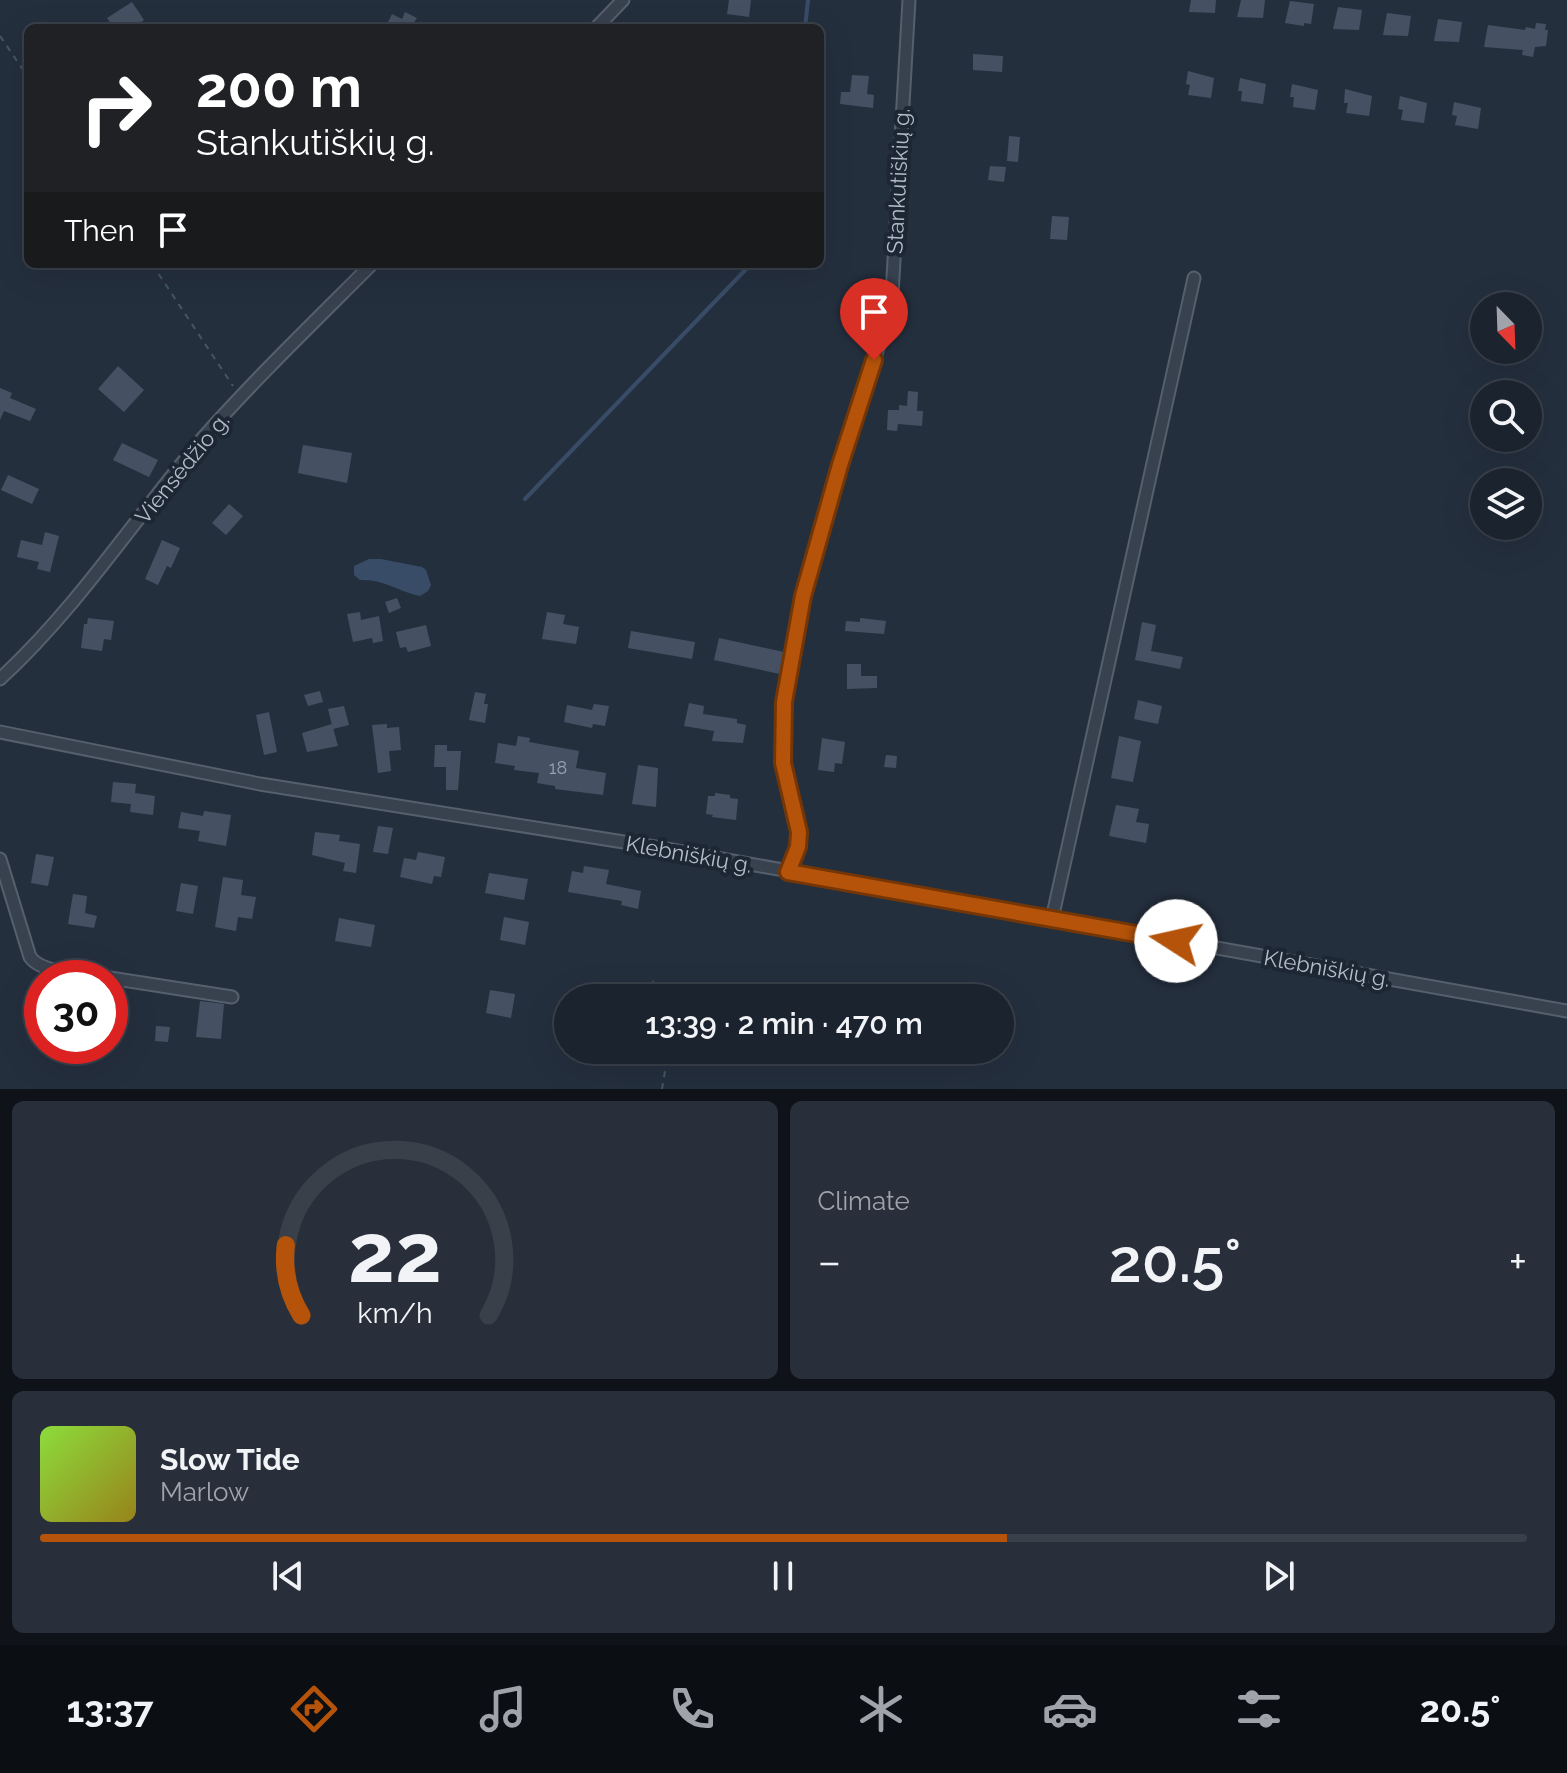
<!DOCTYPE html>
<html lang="en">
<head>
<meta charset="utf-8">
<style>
  :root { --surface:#1b232e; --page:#282f3a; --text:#f1f3f6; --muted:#a0a4aa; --line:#39404a; --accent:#b45309 }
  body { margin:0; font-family:Raleway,sans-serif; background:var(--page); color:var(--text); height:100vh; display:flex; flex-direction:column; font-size:30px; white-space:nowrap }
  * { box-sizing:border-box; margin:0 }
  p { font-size:26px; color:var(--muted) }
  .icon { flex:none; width:44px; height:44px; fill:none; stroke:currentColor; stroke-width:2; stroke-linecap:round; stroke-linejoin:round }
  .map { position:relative; height:1089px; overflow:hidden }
  .panel { display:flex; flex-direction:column; gap:12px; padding:12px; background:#0f1319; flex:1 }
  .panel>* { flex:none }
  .banner { position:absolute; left:24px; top:24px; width:800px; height:244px; border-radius:12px; box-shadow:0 8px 32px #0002,0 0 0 2px var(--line); background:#202124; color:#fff; overflow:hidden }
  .needle { width:52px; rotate:157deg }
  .controls { position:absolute; left:1470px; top:292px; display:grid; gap:16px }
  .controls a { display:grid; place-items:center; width:72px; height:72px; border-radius:50%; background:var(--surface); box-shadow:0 8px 32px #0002,0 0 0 2px var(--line); font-size:40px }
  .speed { position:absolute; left:24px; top:960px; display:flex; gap:16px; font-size:40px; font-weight:700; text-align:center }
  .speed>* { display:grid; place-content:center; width:104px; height:104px; border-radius:50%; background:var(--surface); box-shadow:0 8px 32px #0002,0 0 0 2px var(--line); line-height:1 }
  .speed .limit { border:12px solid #d22; background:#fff; color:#111 }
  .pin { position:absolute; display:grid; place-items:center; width:68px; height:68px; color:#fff; margin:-82px -34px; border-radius:50% 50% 50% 0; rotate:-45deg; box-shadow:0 0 8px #0007 }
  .pin .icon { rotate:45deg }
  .me { position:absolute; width:88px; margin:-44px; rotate:280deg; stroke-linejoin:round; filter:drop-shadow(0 0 6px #0008) }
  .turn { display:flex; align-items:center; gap:28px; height:168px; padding:0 40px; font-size:36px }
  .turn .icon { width:104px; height:104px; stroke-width:2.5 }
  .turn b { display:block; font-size:56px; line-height:68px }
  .then { display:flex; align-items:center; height:76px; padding:0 40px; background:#0003; gap:16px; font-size:30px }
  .big { font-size:60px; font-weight:600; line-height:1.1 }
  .panel .tile { flex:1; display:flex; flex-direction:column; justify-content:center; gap:12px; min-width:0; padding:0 28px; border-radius:12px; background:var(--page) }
  .panel .dial { align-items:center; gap:0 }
  .dial svg { height:208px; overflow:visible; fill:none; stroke:var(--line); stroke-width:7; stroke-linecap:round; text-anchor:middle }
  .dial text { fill:var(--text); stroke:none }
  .song { display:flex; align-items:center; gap:24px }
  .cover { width:96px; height:96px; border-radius:12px; background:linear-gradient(135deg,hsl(90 70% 55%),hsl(50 70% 35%)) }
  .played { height:8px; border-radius:4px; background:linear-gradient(90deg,var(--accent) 65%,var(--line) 65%) }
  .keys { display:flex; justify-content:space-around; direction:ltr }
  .heat { display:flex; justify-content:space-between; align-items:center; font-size:44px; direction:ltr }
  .panel .tiles { flex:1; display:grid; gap:12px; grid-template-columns:1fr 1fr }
  .tile:last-child { grid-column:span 2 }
  .trip { position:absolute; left:554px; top:984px; width:460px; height:80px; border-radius:40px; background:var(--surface); box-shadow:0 8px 32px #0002,0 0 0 2px var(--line); font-weight:600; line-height:80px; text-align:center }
  .tab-bar { display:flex; height:128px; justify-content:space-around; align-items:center; background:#0b0e12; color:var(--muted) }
  .tab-bar .icon { width:56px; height:56px }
  .tab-bar .on { color:var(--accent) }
  .tab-bar b { font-size:36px; color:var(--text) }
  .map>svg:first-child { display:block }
</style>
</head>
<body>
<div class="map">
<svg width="1567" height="1089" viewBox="0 0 1567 1089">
  <rect width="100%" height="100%" fill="#242f3e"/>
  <path fill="#394c67" d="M369,559H381L422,567L426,570L431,585L428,591L420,596C397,591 384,579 360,580L354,575V566Z"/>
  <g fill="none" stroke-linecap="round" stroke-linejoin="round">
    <path stroke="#394c67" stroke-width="4" d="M805,28L808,0
      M525,499L751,264"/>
  </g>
  <path fill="#455162" d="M729,0H751L749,17L727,14Z
    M1191,0H1216L1215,13L1189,12Z
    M1241,0H1265L1263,18L1237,17Z
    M1290,1L1314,4L1311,24L1304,23V26L1285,23Z
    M132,2L144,20L133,28H114L107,18Z
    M1338,7L1362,10L1359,30L1333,29Z
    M405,12L417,18L413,24L420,28H385L392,14L402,19Z
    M1387,13L1411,16L1408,36L1383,35Z
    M1438,19L1462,22L1459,42L1434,41Z
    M1536,23L1546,24L1545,30H1548L1546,46L1535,47L1533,57L1522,55L1523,50L1484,47L1488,25L1525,30L1526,27L1535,29Z
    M973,54L1003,56L1002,72L973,70Z
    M1188,71L1214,78L1211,98L1188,95L1190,85L1186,84Z
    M852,75L869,76L867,94L874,95L873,108L840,104L841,92H850Z
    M1240,78L1266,84L1263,104L1241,101L1242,91H1238Z
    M1292,84L1318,90L1315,110L1293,107L1294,97H1290Z
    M1345,89L1372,96L1369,116L1346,113L1348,103H1344Z
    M1400,96L1427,103L1424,123L1401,120L1403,110L1398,109Z
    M1454,102L1481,108L1478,129L1455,125L1457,116L1452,115Z
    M1009,136L1020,137L1018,162L1007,161Z
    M990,166L1006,167L1004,182L988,180Z
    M1052,216L1069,217L1067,240L1050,239Z
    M118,366L144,390L124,412L98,389Z
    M0,388L12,393L10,398L36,409L30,421L4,411L0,420Z
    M908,391L918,392L917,411H923L922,426L898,424L897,431L887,430L888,410H899V405L907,406Z
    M122,443L158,460L149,477L113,460Z
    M303,445L352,453L347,483L298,473Z
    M8,475L39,489L32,504L1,490Z
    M229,504L243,516L226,535L212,523Z
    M45,532L59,536L50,572L37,569L39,562L17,557L21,540L42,545Z
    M162,540L180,548L171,568L167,566L158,585L145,579Z
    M397,598L401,608L389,613L385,602Z
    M360,612L361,620L379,616L383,641L373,643L372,638L353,642L347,614Z
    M547,612L565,615L563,624L579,627L576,644L542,639Z
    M88,618L114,621L111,640L104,639L102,651L81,648L84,624H87Z
    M860,618L886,621L884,634L845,631L846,621L860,622Z
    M1142,622L1156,625L1151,651L1183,657L1180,669L1135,660Z
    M426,625L431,646L408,652L406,647L400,648L396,632Z
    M631,631L695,642L692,659L628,648Z
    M719,638L784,652L780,674L714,660Z
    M847,664H861V676H877V688L847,689Z
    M320,691L323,702L308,706L304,695Z
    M475,692L486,694L484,704H488L485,723L469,720Z
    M1138,700L1162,706L1158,724L1134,719Z
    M689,703L704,706L703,714L737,719V723L746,725L743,743L712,741L714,731L684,726Z
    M594,704L609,706L605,726L593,724L592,728L564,722L567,705L592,710Z
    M344,706L349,725L333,729L328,709Z
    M269,712L277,752L264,755L256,715Z
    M332,724L338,746L307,752L302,733Z
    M387,724V728L399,727L401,750L389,751L391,771L378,773L372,725Z
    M518,736L530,738L529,742L579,751L576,768L606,773L603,795L555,789V786L537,783L539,773L514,770L515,766L495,763L498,743L516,746Z
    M1119,736L1141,741L1133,782L1111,778Z
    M822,738L845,742L842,764L835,763L834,772L818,770Z
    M435,745H447V751H461L458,790H446V767H434Z
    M886,755L897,756L896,768L884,767Z
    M638,765L658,768L656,807L632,804Z
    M113,782L136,784L135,793L155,796L153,815L130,812L131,804L111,802Z
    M715,793L730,795V798L738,799L736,820L712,817L713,815L706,814L708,796H715Z
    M1116,805L1139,809L1136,822L1149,824L1146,843L1109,836Z
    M204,811L231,815L226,846L198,841L200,831L178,828L181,812L203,816Z
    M378,826L393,828L388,854L373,852Z
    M315,832L340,835L339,841L360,844L356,873L343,871L345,863L312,855Z
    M418,852L445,857L441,877L434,876L432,884L400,877L404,858L416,860Z
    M36,854L54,857L48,886L31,883Z
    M584,866L609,870L606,884L641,891L638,909L621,905L622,901L568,892L572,871L583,873Z
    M489,873L528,879L524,900L485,893Z
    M223,877L243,880L241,895L256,897L252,919L238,917L236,931L215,927Z
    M181,883L198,886L193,914L176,911Z
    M73,894L87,896L85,913L97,916L94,928L68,924Z
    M504,917L529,922L525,945L500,940Z
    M339,918L375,925L371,947L335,941Z
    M490,990L515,994L511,1018L486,1013Z
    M200,1001L224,1004L221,1039L196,1037Z
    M110,1011L126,1013L124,1029L110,1027Z
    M156,1026L170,1027L168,1042L155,1041Z"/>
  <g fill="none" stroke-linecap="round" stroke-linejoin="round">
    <g stroke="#565f6c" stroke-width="15">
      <path id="street" d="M596,28L623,0
        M0,679C77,608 134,520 201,440C255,379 314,322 372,264
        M0,732L260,784L655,847L1567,1011
        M0,859L30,957C42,974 87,975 107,978
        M788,872L798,847L799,832L783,763L784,702L803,596L840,465L882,336L892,295L909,0
        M1052,919L1194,278
        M110,978L232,997"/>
    </g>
    <path stroke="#44595c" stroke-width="2" stroke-dasharray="6 6" stroke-linecap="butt" d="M0,36L28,77
      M152,264L233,386
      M653,981L657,998
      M662,1089L665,1071L663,1050"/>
    <use href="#street" stroke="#38414e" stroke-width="11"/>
  </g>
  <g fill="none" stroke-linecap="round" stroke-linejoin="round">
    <g stroke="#753606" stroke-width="20">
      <path id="route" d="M874,360L840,465L803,596L784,702L783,763L799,832L798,847L788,872L1176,941"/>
    </g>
    <use href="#route" stroke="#b45309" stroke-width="14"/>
  </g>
  <g text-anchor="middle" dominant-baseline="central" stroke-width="8" stroke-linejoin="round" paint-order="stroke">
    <g font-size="18" fill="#98a1af">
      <text x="558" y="767">18</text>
    </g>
    <g font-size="22" fill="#b4bcc9" stroke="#1d2633">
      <text transform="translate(898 181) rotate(-87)">Stankutiškių g.</text>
      <text transform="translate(182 468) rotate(-51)">Viensėdžio g.</text>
      <text transform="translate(689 854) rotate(10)">Klebniškių g.</text>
      <text transform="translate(1327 968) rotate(10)">Klebniškių g.</text>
    </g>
  </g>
</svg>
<div class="controls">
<a><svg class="needle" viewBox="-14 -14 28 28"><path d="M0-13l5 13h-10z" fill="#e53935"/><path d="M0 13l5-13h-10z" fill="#a0a4aa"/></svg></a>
<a><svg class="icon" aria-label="search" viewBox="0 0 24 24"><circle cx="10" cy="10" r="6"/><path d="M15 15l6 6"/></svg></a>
<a><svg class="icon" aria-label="layers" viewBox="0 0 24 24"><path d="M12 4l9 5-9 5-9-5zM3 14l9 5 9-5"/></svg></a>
</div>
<div class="speed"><div class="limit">30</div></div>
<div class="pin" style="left:874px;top:360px;background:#d93025"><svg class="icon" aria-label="arrive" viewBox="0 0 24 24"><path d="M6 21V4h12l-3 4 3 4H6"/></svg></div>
<svg class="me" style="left:1176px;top:941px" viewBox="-20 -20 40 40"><circle r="19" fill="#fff"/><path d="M0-13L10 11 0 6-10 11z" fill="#b45309"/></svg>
<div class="trip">13:39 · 2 min · 470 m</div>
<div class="banner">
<div class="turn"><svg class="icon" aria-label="right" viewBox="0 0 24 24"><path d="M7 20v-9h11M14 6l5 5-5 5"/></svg><div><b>200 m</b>Stankutiškių g.</div></div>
<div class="then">Then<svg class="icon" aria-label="arrive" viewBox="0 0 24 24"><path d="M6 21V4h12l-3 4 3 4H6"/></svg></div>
</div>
</div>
<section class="panel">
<div class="tiles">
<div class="tile dial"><svg viewBox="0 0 100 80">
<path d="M14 69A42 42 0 1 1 86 69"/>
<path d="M14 69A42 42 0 0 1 8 42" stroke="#b45309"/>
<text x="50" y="56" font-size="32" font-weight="700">22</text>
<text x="50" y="72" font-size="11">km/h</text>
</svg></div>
<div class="tile"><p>Climate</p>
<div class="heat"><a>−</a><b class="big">20.5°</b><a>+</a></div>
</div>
<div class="tile">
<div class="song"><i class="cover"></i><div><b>Slow Tide</b><p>Marlow</p></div></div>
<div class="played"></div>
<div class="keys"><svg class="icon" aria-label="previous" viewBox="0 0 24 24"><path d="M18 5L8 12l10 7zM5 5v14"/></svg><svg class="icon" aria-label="pause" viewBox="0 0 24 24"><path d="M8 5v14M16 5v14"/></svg><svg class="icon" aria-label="next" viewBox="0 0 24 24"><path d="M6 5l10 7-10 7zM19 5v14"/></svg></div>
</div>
</div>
</section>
<nav class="tab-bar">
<b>13:37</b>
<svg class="icon on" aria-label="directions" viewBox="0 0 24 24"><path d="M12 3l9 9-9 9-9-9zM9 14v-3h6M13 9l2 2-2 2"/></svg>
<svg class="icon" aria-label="music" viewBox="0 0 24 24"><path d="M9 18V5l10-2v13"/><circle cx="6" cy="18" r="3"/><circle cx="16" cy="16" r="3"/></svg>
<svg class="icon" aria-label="phone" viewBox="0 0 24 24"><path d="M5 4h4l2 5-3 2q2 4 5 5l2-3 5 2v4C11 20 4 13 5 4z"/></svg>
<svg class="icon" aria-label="climate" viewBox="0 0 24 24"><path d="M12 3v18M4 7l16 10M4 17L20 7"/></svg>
<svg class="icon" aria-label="car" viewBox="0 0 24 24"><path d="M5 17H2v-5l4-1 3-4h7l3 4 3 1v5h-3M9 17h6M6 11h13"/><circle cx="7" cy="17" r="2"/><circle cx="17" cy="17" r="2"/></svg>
<svg class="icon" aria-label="filters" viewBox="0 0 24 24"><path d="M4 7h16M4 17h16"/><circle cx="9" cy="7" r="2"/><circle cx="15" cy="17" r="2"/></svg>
<b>20.5°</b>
</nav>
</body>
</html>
